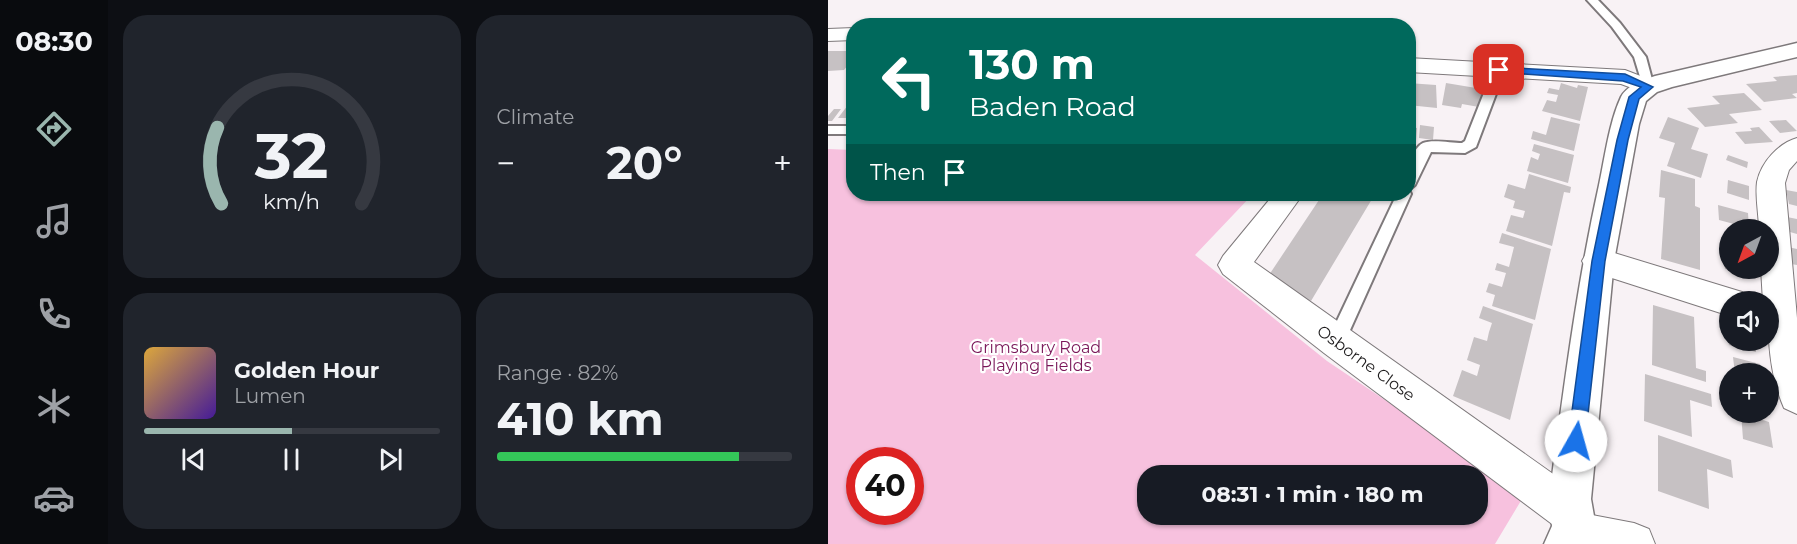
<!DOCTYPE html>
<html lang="en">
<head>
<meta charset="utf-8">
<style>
  :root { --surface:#171b24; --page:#20242c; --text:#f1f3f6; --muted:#9ea1a6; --line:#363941; --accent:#9ab6ae }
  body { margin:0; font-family:Montserrat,sans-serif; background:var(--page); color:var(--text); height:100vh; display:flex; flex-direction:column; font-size:22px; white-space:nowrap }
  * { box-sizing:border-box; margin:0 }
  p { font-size:20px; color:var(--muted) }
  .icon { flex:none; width:33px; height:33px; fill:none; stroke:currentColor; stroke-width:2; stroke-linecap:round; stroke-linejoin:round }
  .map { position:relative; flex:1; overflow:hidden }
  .panel { display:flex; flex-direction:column; gap:15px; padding:15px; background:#0d0f14; width:720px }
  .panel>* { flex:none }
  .hud { position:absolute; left:18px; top:18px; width:570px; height:183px; border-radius:24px; box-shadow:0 2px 4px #0004; background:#00695c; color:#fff; overflow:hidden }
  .needle { width:39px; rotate:221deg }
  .controls { position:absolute; left:891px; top:219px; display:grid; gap:12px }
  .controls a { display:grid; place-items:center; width:60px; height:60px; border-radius:50%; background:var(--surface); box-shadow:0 2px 4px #0004; font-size:30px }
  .speed { position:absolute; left:18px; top:447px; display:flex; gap:12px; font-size:30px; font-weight:700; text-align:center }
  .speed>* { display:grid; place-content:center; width:78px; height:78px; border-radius:50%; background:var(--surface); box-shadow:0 2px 4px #0004; line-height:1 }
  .speed .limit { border:9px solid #d22; background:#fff; color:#111 }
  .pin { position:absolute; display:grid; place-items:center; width:51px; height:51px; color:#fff; margin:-26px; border-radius:12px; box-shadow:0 3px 9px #0006 }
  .me { position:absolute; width:66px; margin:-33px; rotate:7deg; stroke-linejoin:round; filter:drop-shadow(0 0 4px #0008) }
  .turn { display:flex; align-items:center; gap:21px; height:126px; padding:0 24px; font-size:27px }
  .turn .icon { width:78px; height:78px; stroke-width:2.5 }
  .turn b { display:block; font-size:42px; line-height:51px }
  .then { display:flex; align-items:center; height:57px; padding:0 24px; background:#0003; gap:12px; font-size:22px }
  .big { font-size:45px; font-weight:700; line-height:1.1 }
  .panel .card { flex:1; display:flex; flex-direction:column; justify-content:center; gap:9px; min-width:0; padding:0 21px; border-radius:24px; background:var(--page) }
  .panel .dial { align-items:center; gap:0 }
  .dial svg { height:156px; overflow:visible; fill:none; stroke:var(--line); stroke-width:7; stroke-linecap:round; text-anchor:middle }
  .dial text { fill:var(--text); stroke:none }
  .song { display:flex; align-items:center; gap:18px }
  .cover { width:72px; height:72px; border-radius:9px; background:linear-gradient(135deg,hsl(40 70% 55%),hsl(260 70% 35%)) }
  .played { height:6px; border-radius:3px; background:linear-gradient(90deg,var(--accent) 50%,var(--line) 50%) }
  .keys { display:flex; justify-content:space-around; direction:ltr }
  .heat { display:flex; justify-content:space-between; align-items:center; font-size:33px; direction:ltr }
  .charge { height:9px; border-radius:4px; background:linear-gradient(90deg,#34c759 82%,var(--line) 0) }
  .panel .tiles { flex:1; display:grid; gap:15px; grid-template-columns:repeat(2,1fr) }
  .trip { position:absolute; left:309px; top:465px; width:351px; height:60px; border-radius:24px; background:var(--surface); box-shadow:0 2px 4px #0004; font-weight:700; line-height:60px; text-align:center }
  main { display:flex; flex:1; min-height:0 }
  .tabs { display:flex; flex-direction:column; width:108px; justify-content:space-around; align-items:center; background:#090b0e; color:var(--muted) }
  .tabs .icon { width:42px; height:42px }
  .tabs .active { color:var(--accent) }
  .tabs b { font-size:27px; color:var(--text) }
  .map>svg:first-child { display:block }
</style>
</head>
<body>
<main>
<nav class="tabs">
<b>08:30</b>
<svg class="icon active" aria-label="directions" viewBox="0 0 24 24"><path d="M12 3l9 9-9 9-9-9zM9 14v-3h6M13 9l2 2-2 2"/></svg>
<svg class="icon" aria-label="music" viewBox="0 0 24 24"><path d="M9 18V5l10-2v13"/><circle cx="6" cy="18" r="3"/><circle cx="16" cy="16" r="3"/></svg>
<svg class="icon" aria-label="phone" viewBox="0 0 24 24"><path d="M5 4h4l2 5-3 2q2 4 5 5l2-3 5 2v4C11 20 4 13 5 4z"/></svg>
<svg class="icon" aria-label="climate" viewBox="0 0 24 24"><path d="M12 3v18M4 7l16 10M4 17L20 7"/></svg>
<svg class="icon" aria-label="car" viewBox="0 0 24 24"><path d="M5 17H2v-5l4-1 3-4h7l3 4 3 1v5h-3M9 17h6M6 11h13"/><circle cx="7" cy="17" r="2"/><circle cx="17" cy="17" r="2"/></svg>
</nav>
<section class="panel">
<div class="tiles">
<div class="card dial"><svg viewBox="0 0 100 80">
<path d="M14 69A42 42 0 1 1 86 69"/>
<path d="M14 69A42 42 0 0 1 12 30" stroke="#9ab6ae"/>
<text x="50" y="56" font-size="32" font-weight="700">32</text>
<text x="50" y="72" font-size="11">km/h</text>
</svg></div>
<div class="card"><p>Climate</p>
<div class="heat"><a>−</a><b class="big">20°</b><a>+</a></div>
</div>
<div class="card">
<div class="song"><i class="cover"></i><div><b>Golden Hour</b><p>Lumen</p></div></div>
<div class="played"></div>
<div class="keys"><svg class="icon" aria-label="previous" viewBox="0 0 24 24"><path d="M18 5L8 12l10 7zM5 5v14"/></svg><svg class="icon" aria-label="pause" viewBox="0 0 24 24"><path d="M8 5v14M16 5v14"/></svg><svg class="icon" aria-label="next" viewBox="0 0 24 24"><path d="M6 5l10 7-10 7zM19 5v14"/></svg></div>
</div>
<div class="card"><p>Range · 82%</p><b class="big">410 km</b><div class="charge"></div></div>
</div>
</section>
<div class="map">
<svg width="969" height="544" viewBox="0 0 969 544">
  <rect width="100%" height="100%" fill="#f8f2f5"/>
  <path fill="#f7c1de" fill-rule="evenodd" d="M0,149L25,150L26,194H425L367,255L499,361L697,494L667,544H0ZM32,460H82V512H32ZM320,476H650V514H320Z"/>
  <path fill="#c6c1c3" d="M0,51H26V65H20L16,70L0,71Z
    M969,75V93L964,94L969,98L936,102L918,84L949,81L945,77Z
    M580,83L608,85L609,108L580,105Z
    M618,83L654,89L651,107L634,104L633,108L614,105Z
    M733,83L749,88L750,85L760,87L752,121L714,111L719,100L728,102L730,95L719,93L721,88L731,90Z
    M916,93L934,110L901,114L910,123L877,127L859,108L892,104L884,96Z
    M20,105H26V109L18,118H10Z
    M6,109H13L4,121H0V116Z
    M723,117L752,124L746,151L703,139L705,131L718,135Z
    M840,117L871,128L863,149L880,154L873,178L839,166L847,143L831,138Z
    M958,120L969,131L952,133L941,121Z
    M592,125L606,127L605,140L591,138Z
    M580,127L589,128L588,141L580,140Z
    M931,127L945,142L917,144L907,132L924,131L922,128Z
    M706,144L746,155L740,183L699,171L703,157L710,160L712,154L704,151Z
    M900,155L920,162L919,168L898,160Z
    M833,170L867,179V206L872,208V270L833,259L837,198L831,197Z
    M701,174L743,187L742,193L736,192L724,246L678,231L683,215L695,218L697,211L685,208L687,201L676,197L680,184L697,189Z
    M900,180L921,186V200L899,193Z
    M958,190L969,192V206L961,204Z
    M495,194H547L483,301L437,281Z
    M890,205L920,213L921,228L891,220Z
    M959,217L969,219V234L962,232Z
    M674,233L723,249L707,320L664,306L667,295L658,292L661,283L674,287L678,273L667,270L669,263L681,267L686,247L671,243Z
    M960,247L969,249V265L963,264Z
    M896,260L902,261V268H920L921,275L897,269Z
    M825,305L866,317L868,368L878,371V382L824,365Z
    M655,306L705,324L682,420L625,396L634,370L649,376L652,365L639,360L646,337L659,341L661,332L664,323L651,318Z
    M900,340L926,341L928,352L901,345Z
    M905,357L932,364L934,374H907Z
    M817,374L883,394L884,407L862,400L864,437L816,421Z
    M913,413L941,422L945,448L915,439Z
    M830,435L903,460L905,478L879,469L881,509L830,491Z"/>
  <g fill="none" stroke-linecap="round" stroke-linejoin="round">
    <g stroke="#7e797b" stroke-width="4">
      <path id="lane" d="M759,0H770L792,23L818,57L826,87L824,90H816L806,57L784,27Z
        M671,66L677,70L648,147L637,153L603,152L587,185L581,190L583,194L514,348L508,350L502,348L499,342L569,194H580C580,180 581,150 595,143C604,139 624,143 634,143L637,141L665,70Z
        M0,126H26V134H0Z"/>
    </g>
    <g stroke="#7e797b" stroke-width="2">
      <path id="street" d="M26,28V40L0,41V29Z
        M580,58L797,70L828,82L832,87L828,92L820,94L793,84L580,72Z
        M969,138V161L961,170L957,183L969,318V414L956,408C941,374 940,338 940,302H935L933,268H940V230H931C931,215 927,197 929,182C933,162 951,143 969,138Z
        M446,194H475L426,262L759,498L764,515L806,523L821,529L827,544H730L726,533L728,527L496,353L395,274L390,265L395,256Z
        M770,248L914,292L918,302H902V316L759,270L754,261L759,252Z"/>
    </g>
    <g stroke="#7e797b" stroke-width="3">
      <path id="secondary" d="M969,43V57L844,87L829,92L818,101L811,124L786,261L763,499L769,533L765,544H716L724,526L721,499C735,394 748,289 771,185C777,157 781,123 793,97C799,85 816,80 827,76Z"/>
    </g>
    <use href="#lane" fill="#fff" fill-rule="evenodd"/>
    <use href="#street" fill="#fff" fill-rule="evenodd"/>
    <use href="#secondary" fill="#fff" fill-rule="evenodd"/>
  </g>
  <path fill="#1a73e8" stroke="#114b97" stroke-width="1.5" d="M671,67L797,74L825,87L811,99L800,140L777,261L757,441L754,447L748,450L743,447L740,441L764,261L789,140L801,97L813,87L795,81L668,72V68Z"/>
  <g text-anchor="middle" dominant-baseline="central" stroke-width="4.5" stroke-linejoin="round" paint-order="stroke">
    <g font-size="16" fill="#7a1759" stroke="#fff">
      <text x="208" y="347">Grimsbury Road<tspan x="208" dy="18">Playing Fields</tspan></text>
    </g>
    <g font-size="16" fill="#1e1c1d" stroke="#fff">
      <text transform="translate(538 363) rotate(36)">Osborne Close</text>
    </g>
  </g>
</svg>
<div class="controls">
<a><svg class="needle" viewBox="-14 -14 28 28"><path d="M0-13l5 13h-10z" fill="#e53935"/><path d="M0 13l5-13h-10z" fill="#9ea1a6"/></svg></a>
<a><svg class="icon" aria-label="sound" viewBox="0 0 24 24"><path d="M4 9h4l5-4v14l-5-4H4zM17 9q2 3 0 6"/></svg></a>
<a>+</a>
</div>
<div class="speed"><div class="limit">40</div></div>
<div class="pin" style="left:671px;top:70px;background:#d93025"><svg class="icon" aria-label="arrive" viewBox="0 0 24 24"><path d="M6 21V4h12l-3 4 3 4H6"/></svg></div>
<svg class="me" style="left:748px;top:441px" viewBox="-20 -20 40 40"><circle r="19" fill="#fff"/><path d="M0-13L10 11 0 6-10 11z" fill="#1a73e8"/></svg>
<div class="trip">08:31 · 1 min · 180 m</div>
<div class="hud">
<div class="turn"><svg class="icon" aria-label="left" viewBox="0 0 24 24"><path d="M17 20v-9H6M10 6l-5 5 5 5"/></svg><div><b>130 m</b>Baden Road</div></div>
<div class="then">Then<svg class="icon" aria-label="arrive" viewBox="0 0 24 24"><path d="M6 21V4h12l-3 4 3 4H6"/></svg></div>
</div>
</div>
</main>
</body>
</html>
